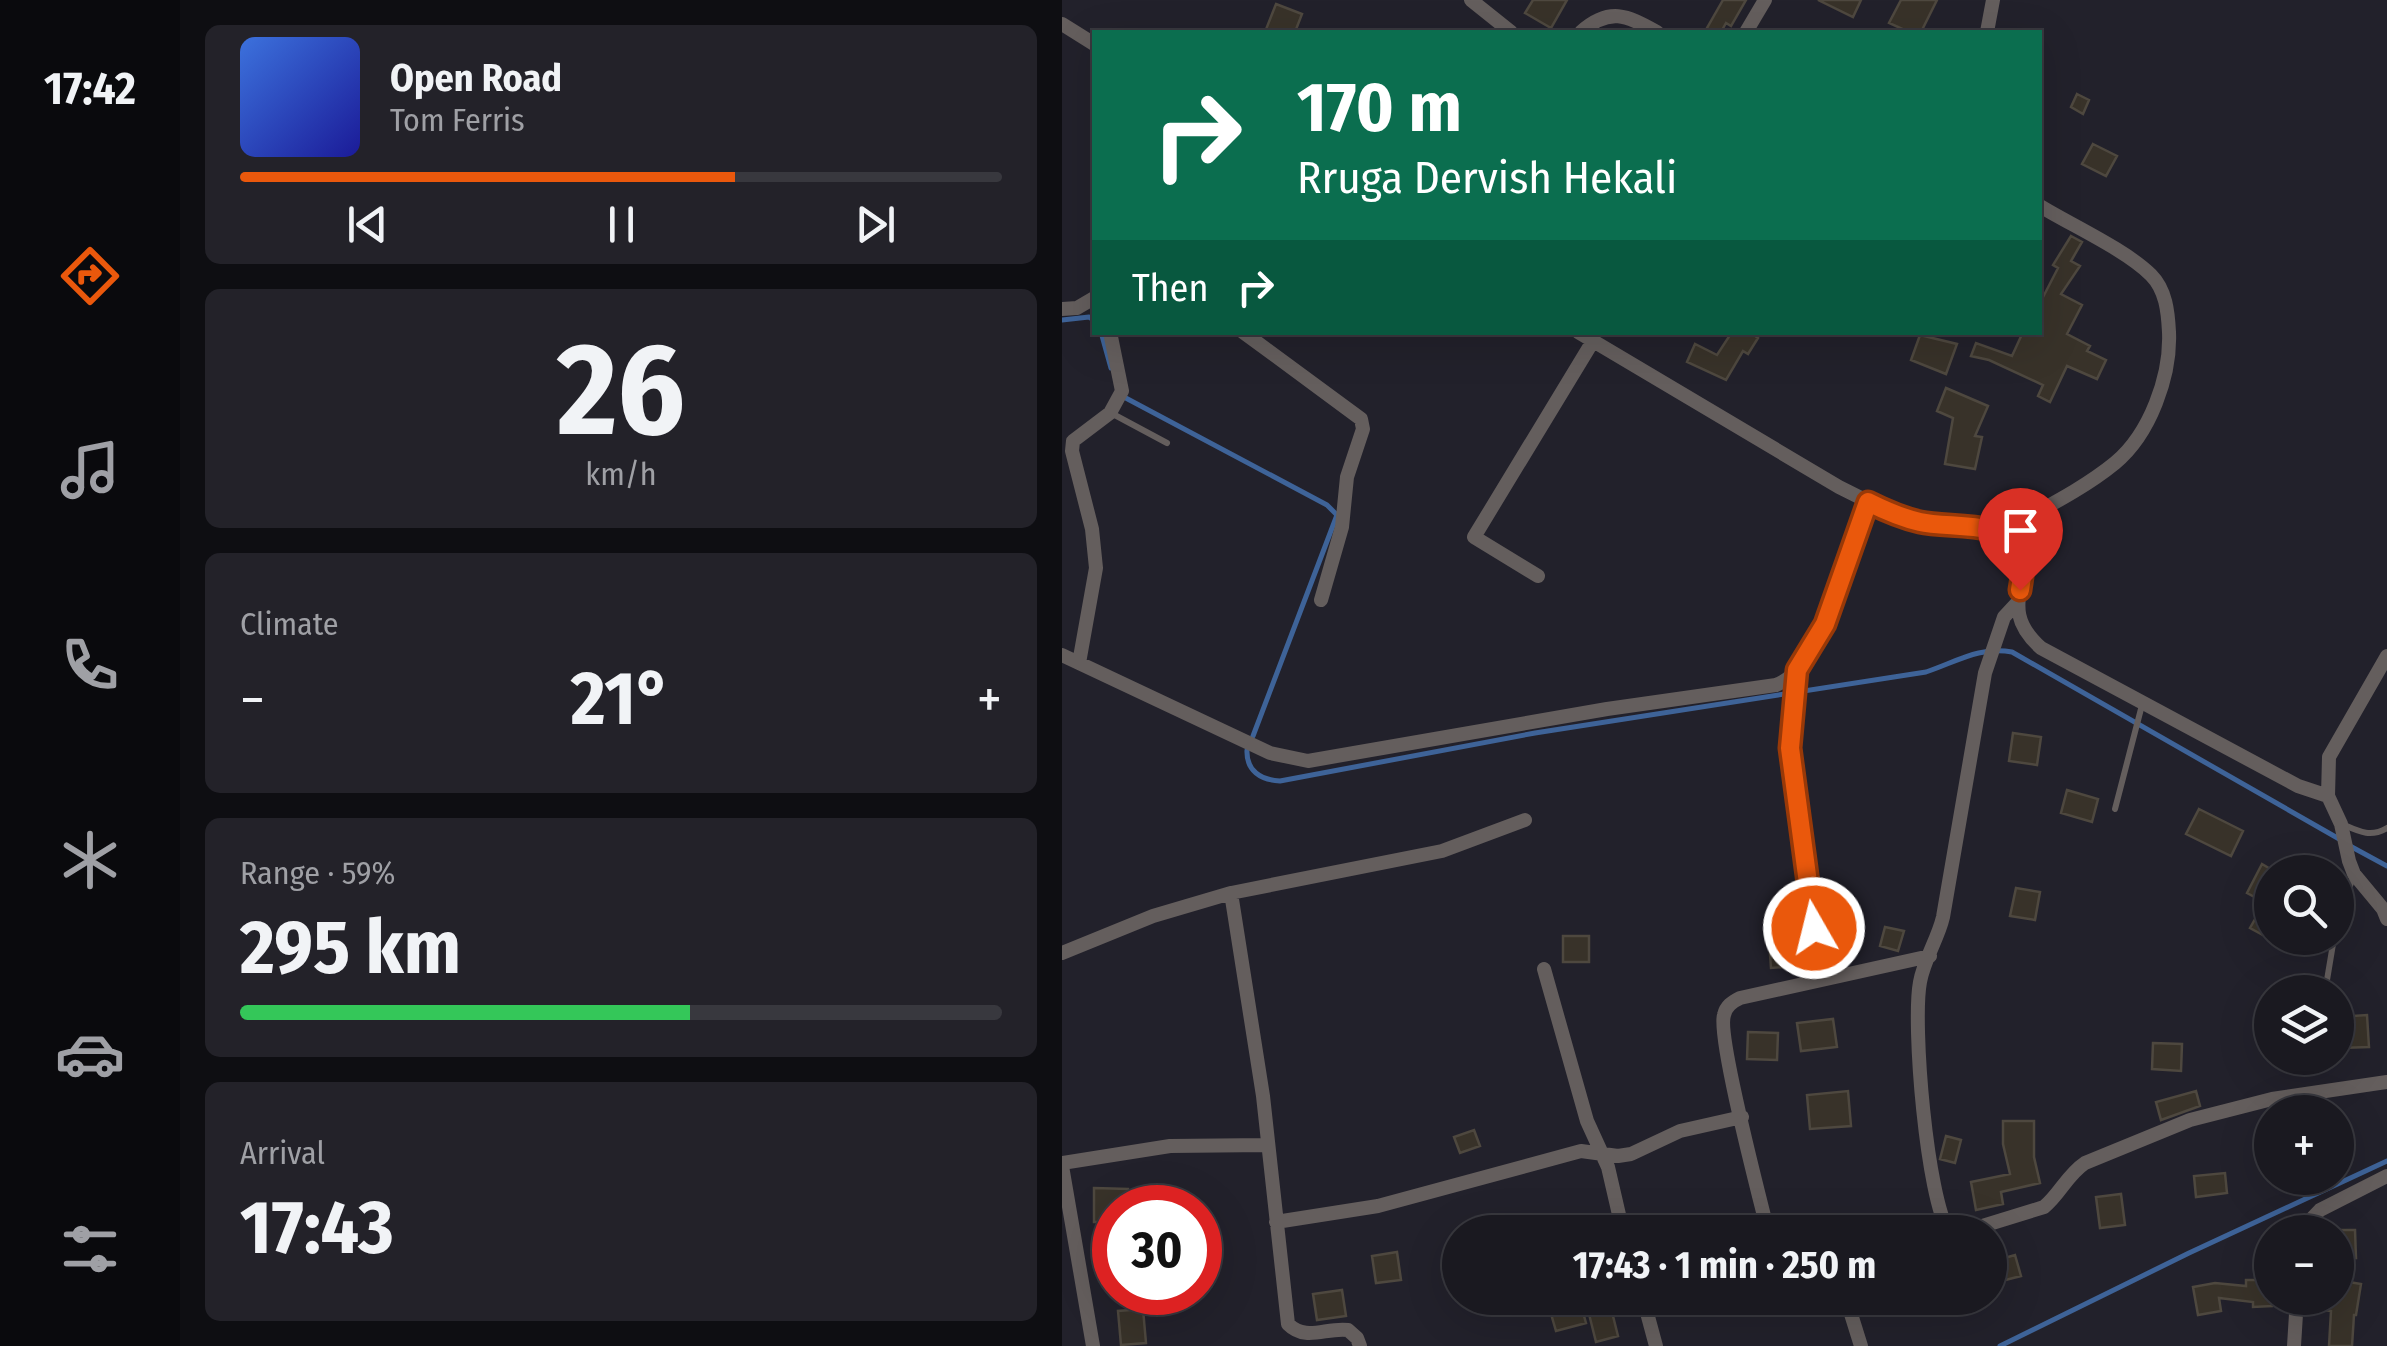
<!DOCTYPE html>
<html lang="en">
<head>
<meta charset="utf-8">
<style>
  :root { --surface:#1a1920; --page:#232229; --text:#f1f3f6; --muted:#9fa0a5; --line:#38383e; --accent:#ea580c }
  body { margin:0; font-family:"Fira Sans Condensed",sans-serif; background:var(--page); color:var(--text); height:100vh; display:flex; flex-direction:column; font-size:38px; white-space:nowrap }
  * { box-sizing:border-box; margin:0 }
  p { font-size:32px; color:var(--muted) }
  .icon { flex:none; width:55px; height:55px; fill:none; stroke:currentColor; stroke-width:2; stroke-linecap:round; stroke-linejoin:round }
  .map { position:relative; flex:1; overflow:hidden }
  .sheet { display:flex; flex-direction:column; gap:25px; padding:25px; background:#0e0e12; width:882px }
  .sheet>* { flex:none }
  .guide { position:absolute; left:30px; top:30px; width:950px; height:305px; border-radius:0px; box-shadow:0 10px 40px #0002,0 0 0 2px var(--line); background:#0b6e4f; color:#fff; overflow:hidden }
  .tools { position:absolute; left:1192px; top:855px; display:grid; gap:20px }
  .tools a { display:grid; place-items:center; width:100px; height:100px; border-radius:50%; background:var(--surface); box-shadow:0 10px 40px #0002,0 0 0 2px var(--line); font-size:50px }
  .speed { position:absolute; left:30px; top:1185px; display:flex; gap:20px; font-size:50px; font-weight:700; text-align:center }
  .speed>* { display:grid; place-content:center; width:130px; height:130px; border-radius:50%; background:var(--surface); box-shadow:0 10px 40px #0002,0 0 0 2px var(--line); line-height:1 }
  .speed .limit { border:15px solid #d22; background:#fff; color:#111 }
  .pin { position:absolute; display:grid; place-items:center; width:85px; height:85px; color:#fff; margin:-102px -42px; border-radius:50% 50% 50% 0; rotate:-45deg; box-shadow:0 0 10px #0007 }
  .pin .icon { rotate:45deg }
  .me { position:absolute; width:110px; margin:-55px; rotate:352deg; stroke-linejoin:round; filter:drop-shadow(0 0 8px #0008) }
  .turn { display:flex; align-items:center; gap:35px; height:210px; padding:0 40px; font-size:45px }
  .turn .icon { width:130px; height:130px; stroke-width:2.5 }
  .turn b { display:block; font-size:70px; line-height:85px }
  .then { display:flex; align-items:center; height:95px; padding:0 40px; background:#0003; gap:20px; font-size:38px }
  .big { font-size:75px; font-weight:700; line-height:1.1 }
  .sheet .widget { flex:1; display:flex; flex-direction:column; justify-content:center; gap:15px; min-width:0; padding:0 35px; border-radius:15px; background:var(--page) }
  .sheet .dial { align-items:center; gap:0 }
  .dial b { font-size:130px; line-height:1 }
  .song { display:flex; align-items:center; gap:30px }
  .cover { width:120px; height:120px; border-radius:15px; background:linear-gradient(135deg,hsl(220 70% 55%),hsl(240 70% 35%)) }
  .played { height:10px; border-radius:5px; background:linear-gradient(90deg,var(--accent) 65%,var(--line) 65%) }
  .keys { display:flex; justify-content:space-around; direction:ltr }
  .heat { display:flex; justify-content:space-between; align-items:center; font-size:55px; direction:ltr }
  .charge { height:15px; border-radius:8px; background:linear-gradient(90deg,#34c759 59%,var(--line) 0) }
  .trip { position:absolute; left:380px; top:1215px; width:565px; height:100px; border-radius:50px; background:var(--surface); box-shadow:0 10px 40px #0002,0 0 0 2px var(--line); font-weight:700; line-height:100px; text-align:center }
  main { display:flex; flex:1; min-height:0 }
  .tabs { display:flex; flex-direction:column; width:180px; justify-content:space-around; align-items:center; background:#0a0a0d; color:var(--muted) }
  .tabs .icon { width:70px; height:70px }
  .tabs .active { color:var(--accent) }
  .tabs b { font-size:45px; color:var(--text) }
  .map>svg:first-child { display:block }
</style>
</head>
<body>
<main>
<nav class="tabs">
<b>17:42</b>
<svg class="icon active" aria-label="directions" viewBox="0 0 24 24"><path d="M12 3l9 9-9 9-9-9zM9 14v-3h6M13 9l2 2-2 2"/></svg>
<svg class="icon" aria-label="music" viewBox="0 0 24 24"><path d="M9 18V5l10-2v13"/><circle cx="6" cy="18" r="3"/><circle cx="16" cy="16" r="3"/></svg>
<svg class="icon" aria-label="phone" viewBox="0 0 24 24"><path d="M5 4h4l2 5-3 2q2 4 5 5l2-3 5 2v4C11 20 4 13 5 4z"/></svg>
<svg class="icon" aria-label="climate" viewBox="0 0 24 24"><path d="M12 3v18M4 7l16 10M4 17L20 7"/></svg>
<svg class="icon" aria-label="car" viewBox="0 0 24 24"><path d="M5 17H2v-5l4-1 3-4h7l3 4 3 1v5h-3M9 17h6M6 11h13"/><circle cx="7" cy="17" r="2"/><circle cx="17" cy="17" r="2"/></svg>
<svg class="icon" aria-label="filters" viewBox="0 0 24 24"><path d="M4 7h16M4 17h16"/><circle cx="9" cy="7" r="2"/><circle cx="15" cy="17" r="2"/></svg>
</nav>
<section class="sheet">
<div class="widget">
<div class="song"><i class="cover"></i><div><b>Open Road</b><p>Tom Ferris</p></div></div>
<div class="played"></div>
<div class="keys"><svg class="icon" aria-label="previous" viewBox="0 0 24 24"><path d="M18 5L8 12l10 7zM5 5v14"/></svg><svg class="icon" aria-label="pause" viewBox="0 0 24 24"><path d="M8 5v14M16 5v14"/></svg><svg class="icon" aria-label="next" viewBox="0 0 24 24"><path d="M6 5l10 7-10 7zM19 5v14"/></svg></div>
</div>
<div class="widget dial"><b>26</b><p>km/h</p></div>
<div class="widget"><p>Climate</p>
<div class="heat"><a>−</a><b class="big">21°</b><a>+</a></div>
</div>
<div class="widget"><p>Range · 59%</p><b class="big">295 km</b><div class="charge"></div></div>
<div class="widget"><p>Arrival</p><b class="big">17:43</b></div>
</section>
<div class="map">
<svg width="1325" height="1346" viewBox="0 0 1325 1346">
  <rect width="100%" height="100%" fill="#22212b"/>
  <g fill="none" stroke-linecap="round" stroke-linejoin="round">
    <path stroke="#3e6398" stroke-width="5" d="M0,320L27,317L32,320
      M39,332L49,368
      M60,396L265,505L275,515L191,736
      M185,750C184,771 199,780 218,781L473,733L864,672C894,662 918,646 950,652L1279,840
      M1288,846L1325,866
      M938,1346L1127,1253L1325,1161"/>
  </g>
  <path fill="#383229" stroke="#4e483f" stroke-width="2.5" d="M471,0H505L489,28L463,13Z
    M661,0H684L669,26L664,23L659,32H653L645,28Z
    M756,0H799L791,17Z
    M839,0H875L859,32H847L827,23Z
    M214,4L240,14L233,32H203Z
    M1015,94L1027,100L1021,114L1009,107Z
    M1031,144L1055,156L1044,176L1020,164Z
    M1009,236L1020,242L1009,261L1018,266L999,294L1020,305L1005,334L1028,346L1025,351L1044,360L1035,379L1005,366L988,402L976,396L981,385L927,360L909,356L914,343L950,356L961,332H978V303L996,268L991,265Z
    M670,332H688L696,338L686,354L681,351L664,380L625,362L633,344L655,355Z
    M858,335L895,344L884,374L849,360Z
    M884,388L926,406L913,436L920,437L913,469L883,464L891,418L875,411Z
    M951,733L979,737L975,765L947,761Z
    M1005,790L1036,799L1030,822L999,813Z
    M1137,809L1181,831L1169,856L1124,834Z
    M1200,864L1210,870V896L1206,904L1185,893Z
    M954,888L978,892L973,920L948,916Z
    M1200,907L1210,913V940L1188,928Z
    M823,927L842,931L836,951L818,946Z
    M501,936H527V962H501Z
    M749,939L750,965L709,968L707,941Z
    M1305,1015L1307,1047L1278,1048L1276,1017Z
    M771,1019L775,1047L739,1051L735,1023Z
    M686,1032L716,1033L715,1060L685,1059Z
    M1091,1043L1120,1044L1119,1071L1090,1069Z
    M786,1091L789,1126L748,1129L745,1095Z
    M1134,1091L1138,1106L1099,1120L1094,1102Z
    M941,1121H972V1157L978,1183L939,1192L941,1204L914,1210L909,1182L948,1174L941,1144Z
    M412,1130L418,1146L398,1153L392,1137Z
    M884,1136L899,1140L893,1163L878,1159Z
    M1163,1173L1165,1193L1134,1197L1132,1176Z
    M32,1188L66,1189V1208H52V1222H32Z
    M1059,1194L1063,1225L1038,1228L1034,1197Z
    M1275,1230H1293L1294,1258L1275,1259Z
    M335,1252L339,1280L314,1283L310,1256Z
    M953,1255L959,1276L928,1284V1262Z
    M1184,1280H1210V1306L1191,1307V1302L1157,1298L1159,1311L1136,1315L1131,1287L1153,1283L1184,1286Z
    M1275,1280L1299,1284L1294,1315H1292L1290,1346H1267L1269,1311L1261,1310L1263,1298H1275Z
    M280,1290L284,1316L255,1320L251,1294Z
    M494,1298H517L524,1323L494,1331L485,1300Z
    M549,1308L556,1336L534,1342L527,1314Z
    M81,1309L84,1343L59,1345L56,1311Z"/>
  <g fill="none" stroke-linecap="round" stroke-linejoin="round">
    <path stroke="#645e5d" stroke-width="6" d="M49,413L105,443
      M1053,809L1080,705
      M1280,824C1296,831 1308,838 1325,828
      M1275,924L1292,874
      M1263,992L1272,938"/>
    <path stroke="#645e5d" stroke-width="14" d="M409,0L449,32
      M0,24L32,44
      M519,32C547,7 565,15 595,32
      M684,32L703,0
      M925,32L931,0
      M0,309L15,308L32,298
      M181,332L299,419L301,429L285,477L280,527L259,600
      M516,332L777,487L835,516L863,524L941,531
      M941,531C978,510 1020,490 1053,463C1088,434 1109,376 1107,332C1106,312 1104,290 1089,275C1064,250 1009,225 978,206
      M941,531C989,572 926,601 979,648L1236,786L1266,796
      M476,576L412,537L531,341
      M0,655L208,753L246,761L545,709L714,685C758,670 793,546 806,502
      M1325,656L1267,757L1266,796L1279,824L1287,861L1292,874L1321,909L1325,919
      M17,663L34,568L30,529L10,451L11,441L48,413L60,391L48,332
      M735,670L728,748L752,929
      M169,893L201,1096L226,1324C244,1342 264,1327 286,1330L295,1338L298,1346
      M0,953L91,916L169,893L380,851L463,820
      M482,969L525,1121L546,1167L561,1232
      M0,1163L108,1146L205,1145
      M0,1166L31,1346
      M214,1222L316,1206L519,1151L556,1156L569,1154L618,1131L680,1117
      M706,1232C698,1199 655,1036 662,1015C664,1006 670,1002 678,998L868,956
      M887,1232C865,1199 850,1024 858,982C862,959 876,939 881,917L923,673L942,617L955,603
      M901,1232L982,1207C998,1194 1005,1175 1023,1163L1128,1120L1210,1099L1325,1082
      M1237,1232L1258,1210L1325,1176
      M581,1298L594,1346
      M784,1298L799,1346
      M1232,1346L1235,1298"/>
  </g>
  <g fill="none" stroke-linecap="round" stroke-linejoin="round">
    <g stroke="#983908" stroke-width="25">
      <path id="route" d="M752,928L728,748L735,670L763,624L806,502C824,511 840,518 858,522C885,528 940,522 955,544C965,558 960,575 958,590"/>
    </g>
    <use href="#route" stroke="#ea580c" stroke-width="18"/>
  </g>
</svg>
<div class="tools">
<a><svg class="icon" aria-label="search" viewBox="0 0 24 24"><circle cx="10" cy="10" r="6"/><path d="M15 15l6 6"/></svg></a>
<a><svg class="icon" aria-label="layers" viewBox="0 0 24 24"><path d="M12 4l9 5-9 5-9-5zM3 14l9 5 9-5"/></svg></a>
<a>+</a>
<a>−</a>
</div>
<div class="speed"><div class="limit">30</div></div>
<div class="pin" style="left:958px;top:590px;background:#d93025"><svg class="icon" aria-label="arrive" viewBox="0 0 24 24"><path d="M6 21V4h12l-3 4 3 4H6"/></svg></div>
<svg class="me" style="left:752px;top:928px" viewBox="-20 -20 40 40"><circle r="17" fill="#ea580c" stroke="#fff" stroke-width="3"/><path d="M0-11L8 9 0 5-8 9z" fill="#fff"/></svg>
<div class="trip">17:43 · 1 min · 250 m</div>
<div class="guide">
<div class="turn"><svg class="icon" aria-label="right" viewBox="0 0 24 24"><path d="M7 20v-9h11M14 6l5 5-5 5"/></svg><div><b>170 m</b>Rruga Dervish Hekali</div></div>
<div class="then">Then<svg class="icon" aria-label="right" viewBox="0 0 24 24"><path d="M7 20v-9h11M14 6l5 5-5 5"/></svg></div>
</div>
</div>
</main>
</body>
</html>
